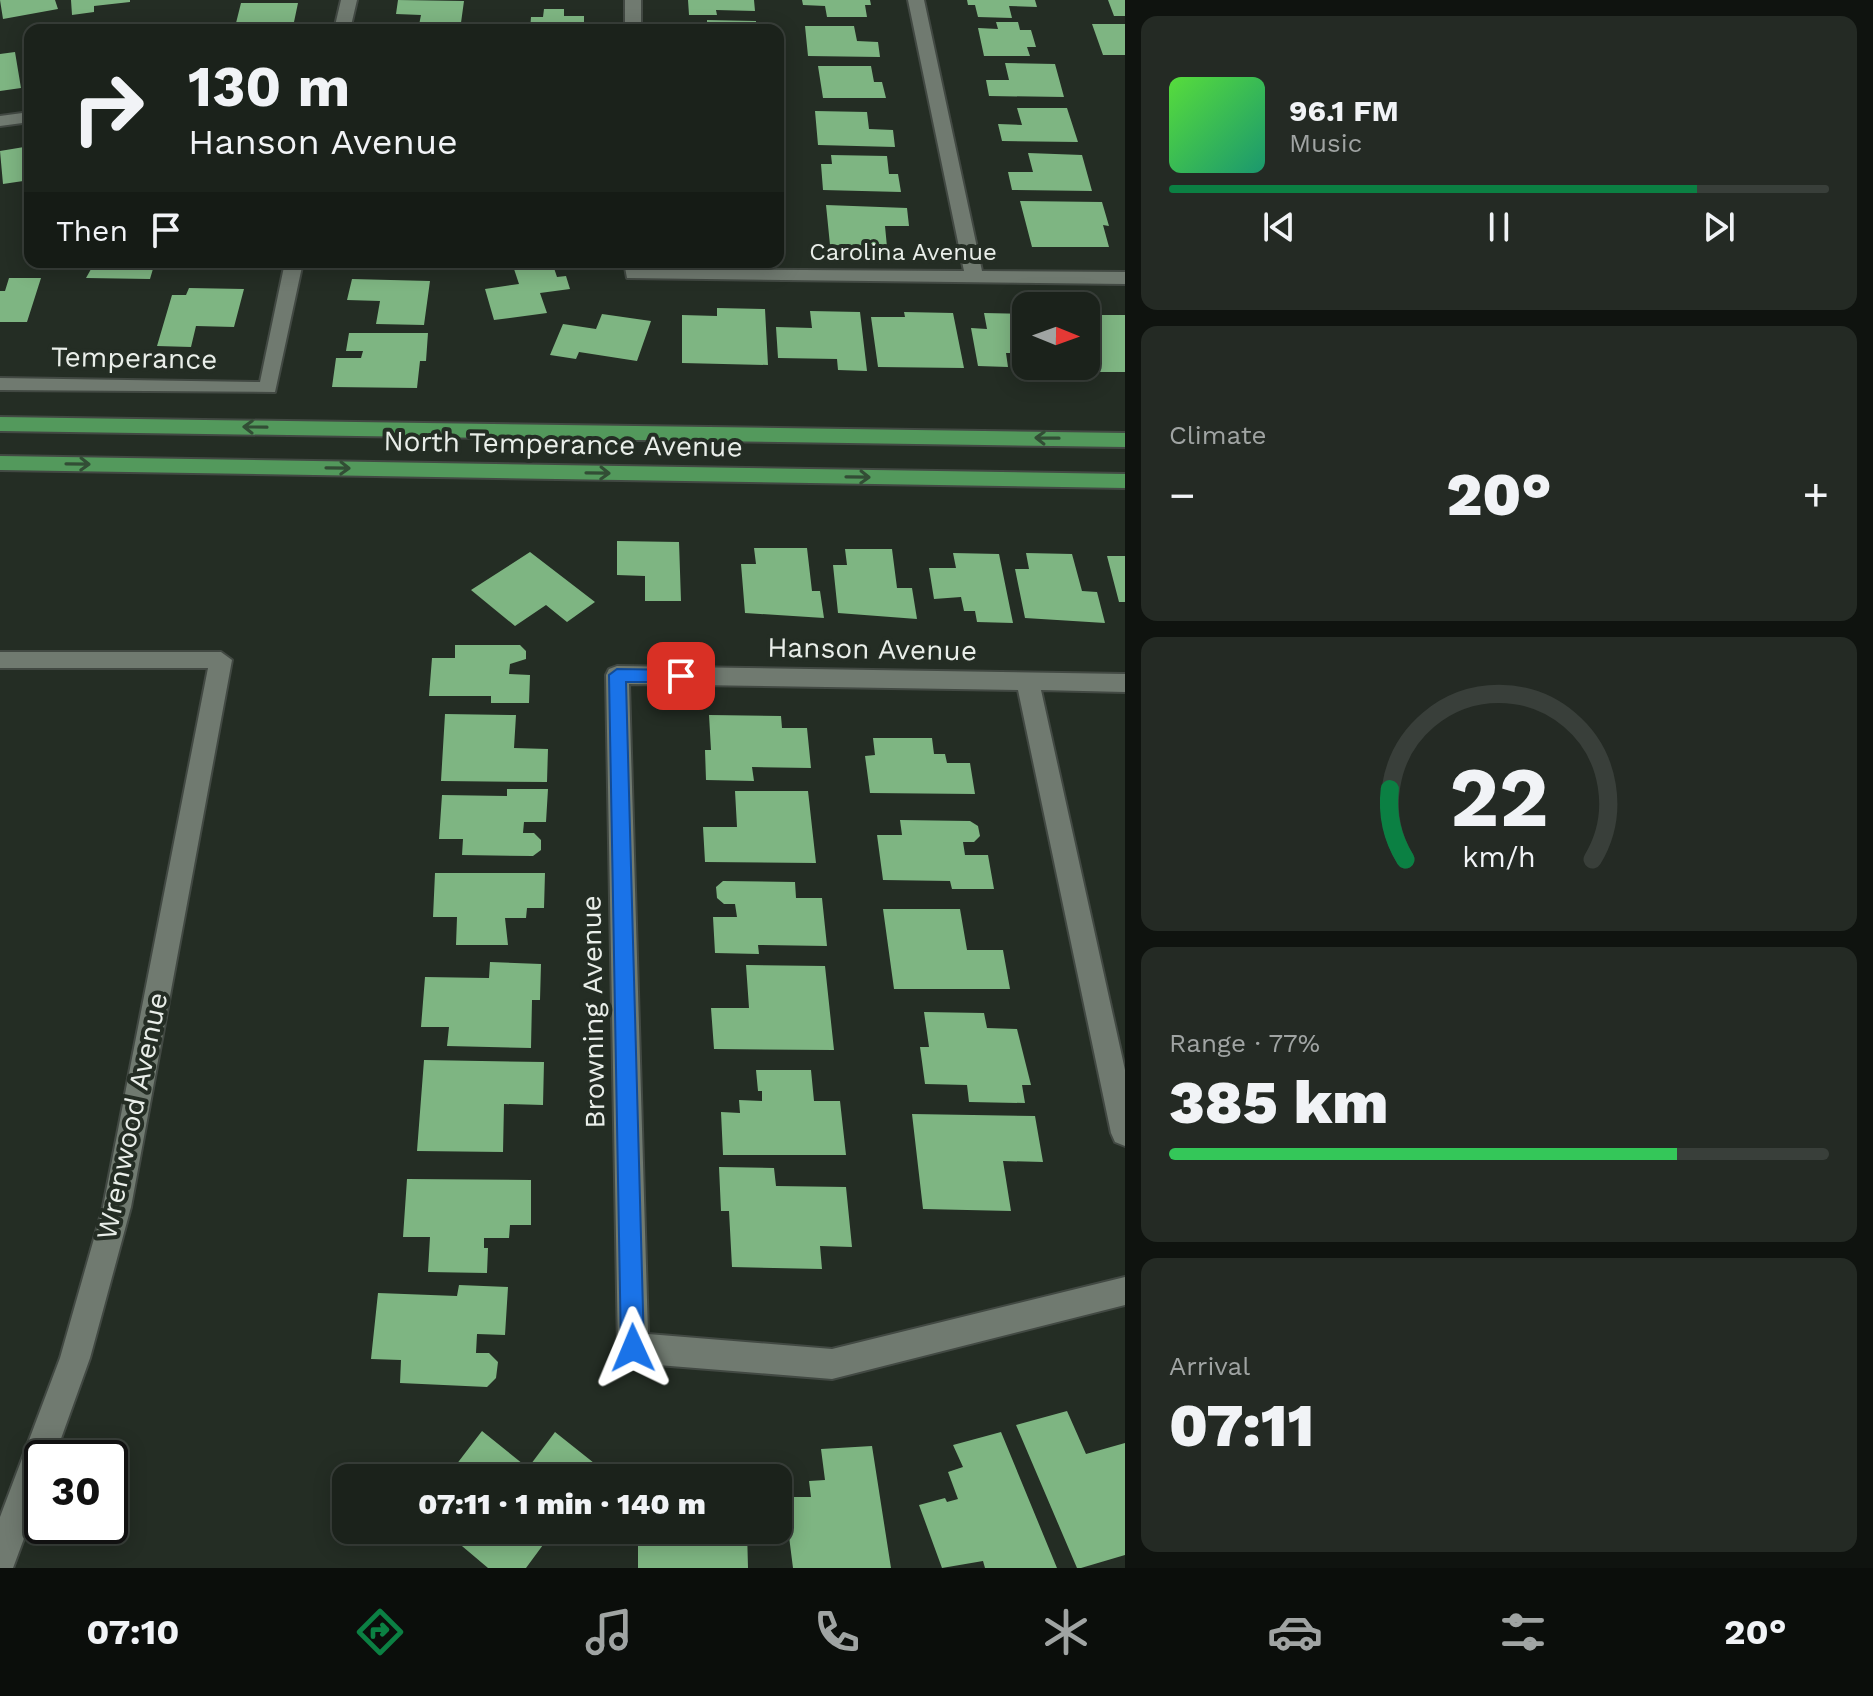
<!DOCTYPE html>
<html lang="en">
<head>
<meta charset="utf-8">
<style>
  :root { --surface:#1b221b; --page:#242a24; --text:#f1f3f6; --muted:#a0a4a3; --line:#393f3a; --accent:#0b8043 }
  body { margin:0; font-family:"Work Sans",sans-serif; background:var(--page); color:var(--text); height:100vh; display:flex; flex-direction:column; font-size:30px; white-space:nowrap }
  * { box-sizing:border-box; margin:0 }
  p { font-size:26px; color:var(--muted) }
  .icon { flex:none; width:44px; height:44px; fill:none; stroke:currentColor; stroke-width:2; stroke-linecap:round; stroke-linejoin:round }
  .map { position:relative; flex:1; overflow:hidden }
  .details { display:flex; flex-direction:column; gap:16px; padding:16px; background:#0f130f; width:748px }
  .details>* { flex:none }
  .banner { position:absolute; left:24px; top:24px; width:760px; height:244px; border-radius:16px; box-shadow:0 4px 20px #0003,0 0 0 2px var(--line); background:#1b221b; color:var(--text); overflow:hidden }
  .needle { width:52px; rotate:91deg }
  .fabs { position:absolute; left:1012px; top:292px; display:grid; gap:16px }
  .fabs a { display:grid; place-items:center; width:88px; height:88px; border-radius:16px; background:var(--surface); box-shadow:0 4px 20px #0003,0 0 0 2px var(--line); font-size:40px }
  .speed { position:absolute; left:24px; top:1440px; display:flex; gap:16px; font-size:40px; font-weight:700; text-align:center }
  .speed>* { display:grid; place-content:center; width:104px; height:104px; border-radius:50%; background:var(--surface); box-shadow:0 4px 20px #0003,0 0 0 2px var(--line); line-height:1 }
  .speed .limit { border:4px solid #111; border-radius:12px; background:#fff; color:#111 }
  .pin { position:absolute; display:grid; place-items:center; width:68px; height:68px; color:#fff; margin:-34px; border-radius:16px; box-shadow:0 4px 12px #0006 }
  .me { position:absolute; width:88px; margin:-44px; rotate:359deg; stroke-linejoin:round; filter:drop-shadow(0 0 6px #0008) }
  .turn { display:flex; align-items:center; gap:28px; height:168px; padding:0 32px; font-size:36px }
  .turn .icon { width:104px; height:104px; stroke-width:2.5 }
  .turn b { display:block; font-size:56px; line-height:68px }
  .then { display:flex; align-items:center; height:76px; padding:0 32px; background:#0003; gap:16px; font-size:30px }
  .big { font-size:60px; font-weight:800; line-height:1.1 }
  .details .card { flex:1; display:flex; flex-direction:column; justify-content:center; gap:12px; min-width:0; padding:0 28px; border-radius:16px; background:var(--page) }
  .details .dial { align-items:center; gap:0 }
  .dial svg { height:208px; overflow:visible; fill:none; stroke:var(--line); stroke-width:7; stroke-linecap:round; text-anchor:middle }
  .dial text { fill:var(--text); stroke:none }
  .song { display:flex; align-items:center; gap:24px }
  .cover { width:96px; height:96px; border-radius:12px; background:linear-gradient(135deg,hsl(110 70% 55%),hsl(160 70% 35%)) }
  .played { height:8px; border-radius:4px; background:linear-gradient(90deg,var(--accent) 80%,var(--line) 80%) }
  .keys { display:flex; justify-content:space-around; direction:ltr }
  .heat { display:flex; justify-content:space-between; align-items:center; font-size:44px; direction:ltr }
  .charge { height:12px; border-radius:6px; background:linear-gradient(90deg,#34c759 77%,var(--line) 0) }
  .trip { position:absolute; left:332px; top:1464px; width:460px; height:80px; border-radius:16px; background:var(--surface); box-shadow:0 4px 20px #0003,0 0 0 2px var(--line); font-weight:800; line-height:80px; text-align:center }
  .tab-bar { display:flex; height:128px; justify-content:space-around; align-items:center; background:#0b0e0b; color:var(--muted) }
  .tab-bar .icon { width:56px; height:56px }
  .tab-bar .on { color:var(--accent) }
  .tab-bar b { font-size:36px; color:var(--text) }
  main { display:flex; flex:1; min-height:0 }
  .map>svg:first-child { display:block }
</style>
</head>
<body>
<main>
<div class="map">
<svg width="1125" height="1568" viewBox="0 0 1125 1568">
  <rect width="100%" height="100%" fill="#242d24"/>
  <path fill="#7eb582" d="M0,0H55L58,9L3,19Z
    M71,0H130V2L94,6V12L72,15Z
    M398,0L464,1L460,30H418L421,15L396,14Z
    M688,0H754L755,11L716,10L717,15H689Z
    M802,0H870L871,5H865L867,17H827L825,6L803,5Z
    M967,0H1035L1037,7L1009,6L1012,18L978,17L975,5H968Z
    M1108,0H1125V16H1114Z
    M241,3H298L294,22H285L283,30H222L223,27H235Z
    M544,9H564V16H584V30H530L531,17H543Z
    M707,20L756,21V30H707Z
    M996,22H1018L1020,30H1031L1036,47H1027L1030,56H984L978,28L998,29Z
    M1092,24H1125V55H1103Z
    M805,26H854L857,41L878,42L880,57L808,56Z
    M15,52L21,88L0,91V54Z
    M1005,63L1055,64L1064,97L989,96L986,80H1009Z
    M818,66H871L874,82H882L886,98H823Z
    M1017,108H1067L1078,142L1002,141L998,124L1022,125Z
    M815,111L867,112L869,129L893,130L895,147L818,145Z
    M30,146V180L3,184L0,151Z
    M1028,153L1082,155L1092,191L1012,190L1008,172H1033Z
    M831,155L887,156L889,174H898L901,192L823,190L821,164H832Z
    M1020,201L1102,202L1109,226L1103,225L1109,247H1032Z
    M826,205L907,208L909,226H885L887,247L830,245Z
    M95,262H155L150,279L86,278Z
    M552,262L557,277L566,276L570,289L540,293L547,313L494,320L485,289L519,284L513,266Z
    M9,278H41L27,322H0V291H5Z
    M352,279L430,281L424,325L376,324L380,301L347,300Z
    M189,288L244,289L234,327L196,326L191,347L157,346L172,295H186Z
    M717,308L765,309L768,365L682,363V315L717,316Z
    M810,311L860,312L867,371L838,370L837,359L778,358L776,327L812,328Z
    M904,312L953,313L964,368L878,367L871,317H905Z
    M984,313L1026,314V353H1006L1008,367L978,366L971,328L987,329Z
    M602,314L651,321L637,361L579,352L576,359L550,355L563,324L596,329Z
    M1093,315H1125V372H1075L1073,366H1086V320H1095Z
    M349,333H428L426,361H420L417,388L332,387L336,358H361L363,351H346Z
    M617,541L679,542L681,601H645V576L617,575Z
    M754,548H807L812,591H820L824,618L745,613L741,564H756Z
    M845,549H892L897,588H912L917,619L838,613L833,565H847Z
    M530,552L595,602L567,622L546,605L515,626L471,590Z
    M953,553L999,554L1013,623L977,622L975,611H964L961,597L934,599L929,568H956Z
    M1026,553L1072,554L1082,591L1097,592L1105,623L1025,618L1015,569H1029Z
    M1107,556H1125V602H1119Z
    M455,645H520L526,651V659L510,664L509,674L530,675L529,703H491V696H429L432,658H455Z
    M445,714L516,715L514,748L548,749L547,782L441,781Z
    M709,715L781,716L782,728H807L811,768L752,767L754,781L706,780L705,750H711Z
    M873,738H932L934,754H945L947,763H970L975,794L870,793L865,756L875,755Z
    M507,789H548L546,822H524L523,833H534L541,840V850L533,856L462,855L463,839H439L442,795L507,796Z
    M735,791H808L816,863L705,862L703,827H737Z
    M900,820L970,821L978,826L980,836L974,842H963L965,855H988L994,889H952L950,881L883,880L877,835H902Z
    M435,873H545L544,908H527L526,918H505L508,945H456L457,917H433Z
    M723,881L795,882L796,898H822L827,946L758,945L759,954L715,953L713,917H737L735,904H724L717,898L716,887Z
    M883,909H960L967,950H1003L1010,989H894Z
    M490,962L541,964L540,1000H532L531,1048L447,1046L449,1027H421L425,977L489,978Z
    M746,965L825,966L834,1050L714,1049L711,1008H749Z
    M924,1012L984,1013L987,1028L1017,1029L1031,1085H1022L1025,1103L969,1102L967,1085L925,1084L920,1047H929Z
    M424,1060L544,1062L543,1105L504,1104L503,1152L417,1151Z
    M756,1070H811L814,1101H840L846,1155H723L721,1112L740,1113L739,1100L762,1101V1091H758Z
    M912,1114L1035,1116L1043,1162L1003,1161L1011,1211L923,1209Z
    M719,1167L774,1168L776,1186L846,1187L852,1247L820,1246L822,1269L732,1267L729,1211H721Z
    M407,1179L531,1180V1225H510L509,1238H484V1248H488L487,1273L428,1272L430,1237H403Z
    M459,1285L508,1287L505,1335L477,1334L476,1353H489L498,1362L496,1378L487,1387L400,1383L401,1360L371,1359L378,1293L457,1296Z
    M1067,1411L1086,1454L1125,1443V1555L1081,1568H1077L1016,1425Z
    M482,1431L528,1468L555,1432L599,1467L592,1478H446Z
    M1001,1432L1057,1568H985L983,1561L942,1568L919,1505L945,1498L947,1502L958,1499L948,1472L963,1467L953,1445Z
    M872,1446L891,1568H793L784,1497H811L809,1481L825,1480L821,1449Z
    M692,1467L744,1468V1478H692Z
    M443,1530H554L526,1568H488Z
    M638,1530H747L748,1568H638Z"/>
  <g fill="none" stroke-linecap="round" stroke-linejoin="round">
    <g stroke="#424943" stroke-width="4">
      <path id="street" d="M341,0H357L350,30H334Z
        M625,0H641V30H625Z
        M908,0H924L982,271L1125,272V284L627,278L624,262H642V269L964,271Z
        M30,112V122L0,126V116Z
        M285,262H303L275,392L0,390V378L260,382Z
        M0,652H221L232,660L131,1207L90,1358L54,1458H42V1490L13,1568H0V1517L60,1358L103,1207L208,668H0Z
        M617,666L1125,674V692L1041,690L1125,1070V1146L1115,1142L1111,1133L1018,690L629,684L648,1334L832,1349L1125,1277V1305L832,1379L633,1363L622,1359L618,1348L606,675L609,669Z"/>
    </g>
    <g stroke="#424943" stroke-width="4">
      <path id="primary" d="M0,417L1125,433V447L0,431Z
        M0,456L1125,474V488L0,470Z"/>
    </g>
    <use href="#street" fill="#707a70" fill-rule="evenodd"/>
    <use href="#primary" fill="#53995c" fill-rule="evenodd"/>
  </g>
  <defs><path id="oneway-shaft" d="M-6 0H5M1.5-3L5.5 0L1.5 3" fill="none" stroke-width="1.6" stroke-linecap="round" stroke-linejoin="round" transform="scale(2)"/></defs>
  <g stroke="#324d35">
    <use href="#oneway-shaft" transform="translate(255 427) rotate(-179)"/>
    <use href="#oneway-shaft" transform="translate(1047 438) rotate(-179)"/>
    <use href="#oneway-shaft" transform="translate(78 464) rotate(1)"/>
    <use href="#oneway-shaft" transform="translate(338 468) rotate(1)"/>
    <use href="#oneway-shaft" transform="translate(598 473) rotate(1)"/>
    <use href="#oneway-shaft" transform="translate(858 477) rotate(1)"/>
  </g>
  <path fill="#1a73e8" stroke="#114b97" stroke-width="2" d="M617,669L681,670L689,676L681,682H626L644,1348L641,1356L633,1359L625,1356L621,1348L609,675Z"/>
  <g text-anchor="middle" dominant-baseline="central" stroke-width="8" stroke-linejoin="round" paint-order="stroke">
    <g font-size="24" fill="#e9eee9" stroke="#242d24">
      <text x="903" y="252">Carolina Avenue</text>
    </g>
    <g font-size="28" fill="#e9eee9" stroke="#242d24">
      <text transform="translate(134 358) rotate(1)">Temperance</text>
      <text transform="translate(563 444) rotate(1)">North Temperance Avenue</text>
      <text transform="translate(872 649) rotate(1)">Hanson Avenue</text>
      <text transform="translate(593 1012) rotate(-91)">Browning Avenue</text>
      <text transform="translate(132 1116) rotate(-78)">Wrenwood Avenue</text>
    </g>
  </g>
</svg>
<div class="fabs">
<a><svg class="needle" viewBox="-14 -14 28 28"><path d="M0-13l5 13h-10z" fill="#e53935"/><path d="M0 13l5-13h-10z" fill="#a0a4a3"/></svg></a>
</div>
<div class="speed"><div class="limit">30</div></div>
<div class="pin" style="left:681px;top:676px;background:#d93025"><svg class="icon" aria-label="arrive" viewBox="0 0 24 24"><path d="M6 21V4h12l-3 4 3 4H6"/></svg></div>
<svg class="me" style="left:633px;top:1348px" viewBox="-20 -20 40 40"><path d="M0-17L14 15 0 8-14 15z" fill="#1a73e8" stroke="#fff" stroke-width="4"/></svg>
<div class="trip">07:11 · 1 min · 140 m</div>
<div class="banner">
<div class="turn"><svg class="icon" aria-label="right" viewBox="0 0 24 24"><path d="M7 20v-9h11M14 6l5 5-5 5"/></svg><div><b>130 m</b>Hanson Avenue</div></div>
<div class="then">Then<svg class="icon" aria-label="arrive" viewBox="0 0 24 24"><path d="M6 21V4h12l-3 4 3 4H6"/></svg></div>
</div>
</div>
<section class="details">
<div class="card">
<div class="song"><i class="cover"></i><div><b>96.1 FM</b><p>Music</p></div></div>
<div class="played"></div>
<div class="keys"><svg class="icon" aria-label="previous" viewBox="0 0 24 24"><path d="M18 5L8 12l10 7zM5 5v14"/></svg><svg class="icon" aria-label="pause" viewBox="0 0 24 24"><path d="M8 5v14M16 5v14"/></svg><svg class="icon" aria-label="next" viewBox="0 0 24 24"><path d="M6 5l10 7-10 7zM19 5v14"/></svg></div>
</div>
<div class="card"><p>Climate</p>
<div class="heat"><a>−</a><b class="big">20°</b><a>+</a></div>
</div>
<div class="card dial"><svg viewBox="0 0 100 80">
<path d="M14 69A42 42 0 1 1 86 69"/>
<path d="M14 69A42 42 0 0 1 8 42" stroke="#0b8043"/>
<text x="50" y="56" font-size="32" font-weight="700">22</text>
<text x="50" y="72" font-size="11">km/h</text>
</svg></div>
<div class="card"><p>Range · 77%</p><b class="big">385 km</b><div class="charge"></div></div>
<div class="card"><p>Arrival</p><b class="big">07:11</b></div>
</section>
</main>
<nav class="tab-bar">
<b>07:10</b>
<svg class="icon on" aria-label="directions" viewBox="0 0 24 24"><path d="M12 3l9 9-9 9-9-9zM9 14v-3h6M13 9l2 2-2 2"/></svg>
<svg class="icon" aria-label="music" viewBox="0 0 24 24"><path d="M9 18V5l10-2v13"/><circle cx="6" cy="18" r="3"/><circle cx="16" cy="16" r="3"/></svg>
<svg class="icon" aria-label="phone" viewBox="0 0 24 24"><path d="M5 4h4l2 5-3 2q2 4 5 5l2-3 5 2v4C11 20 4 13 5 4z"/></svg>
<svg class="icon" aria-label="climate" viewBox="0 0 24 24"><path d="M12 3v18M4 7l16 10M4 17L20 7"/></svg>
<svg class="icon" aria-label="car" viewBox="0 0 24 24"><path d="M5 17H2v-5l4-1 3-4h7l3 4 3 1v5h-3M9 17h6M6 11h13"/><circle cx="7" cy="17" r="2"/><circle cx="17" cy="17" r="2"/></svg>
<svg class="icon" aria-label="filters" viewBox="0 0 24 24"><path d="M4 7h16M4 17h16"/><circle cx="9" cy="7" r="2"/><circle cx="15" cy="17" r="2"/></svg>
<b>20°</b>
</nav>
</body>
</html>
